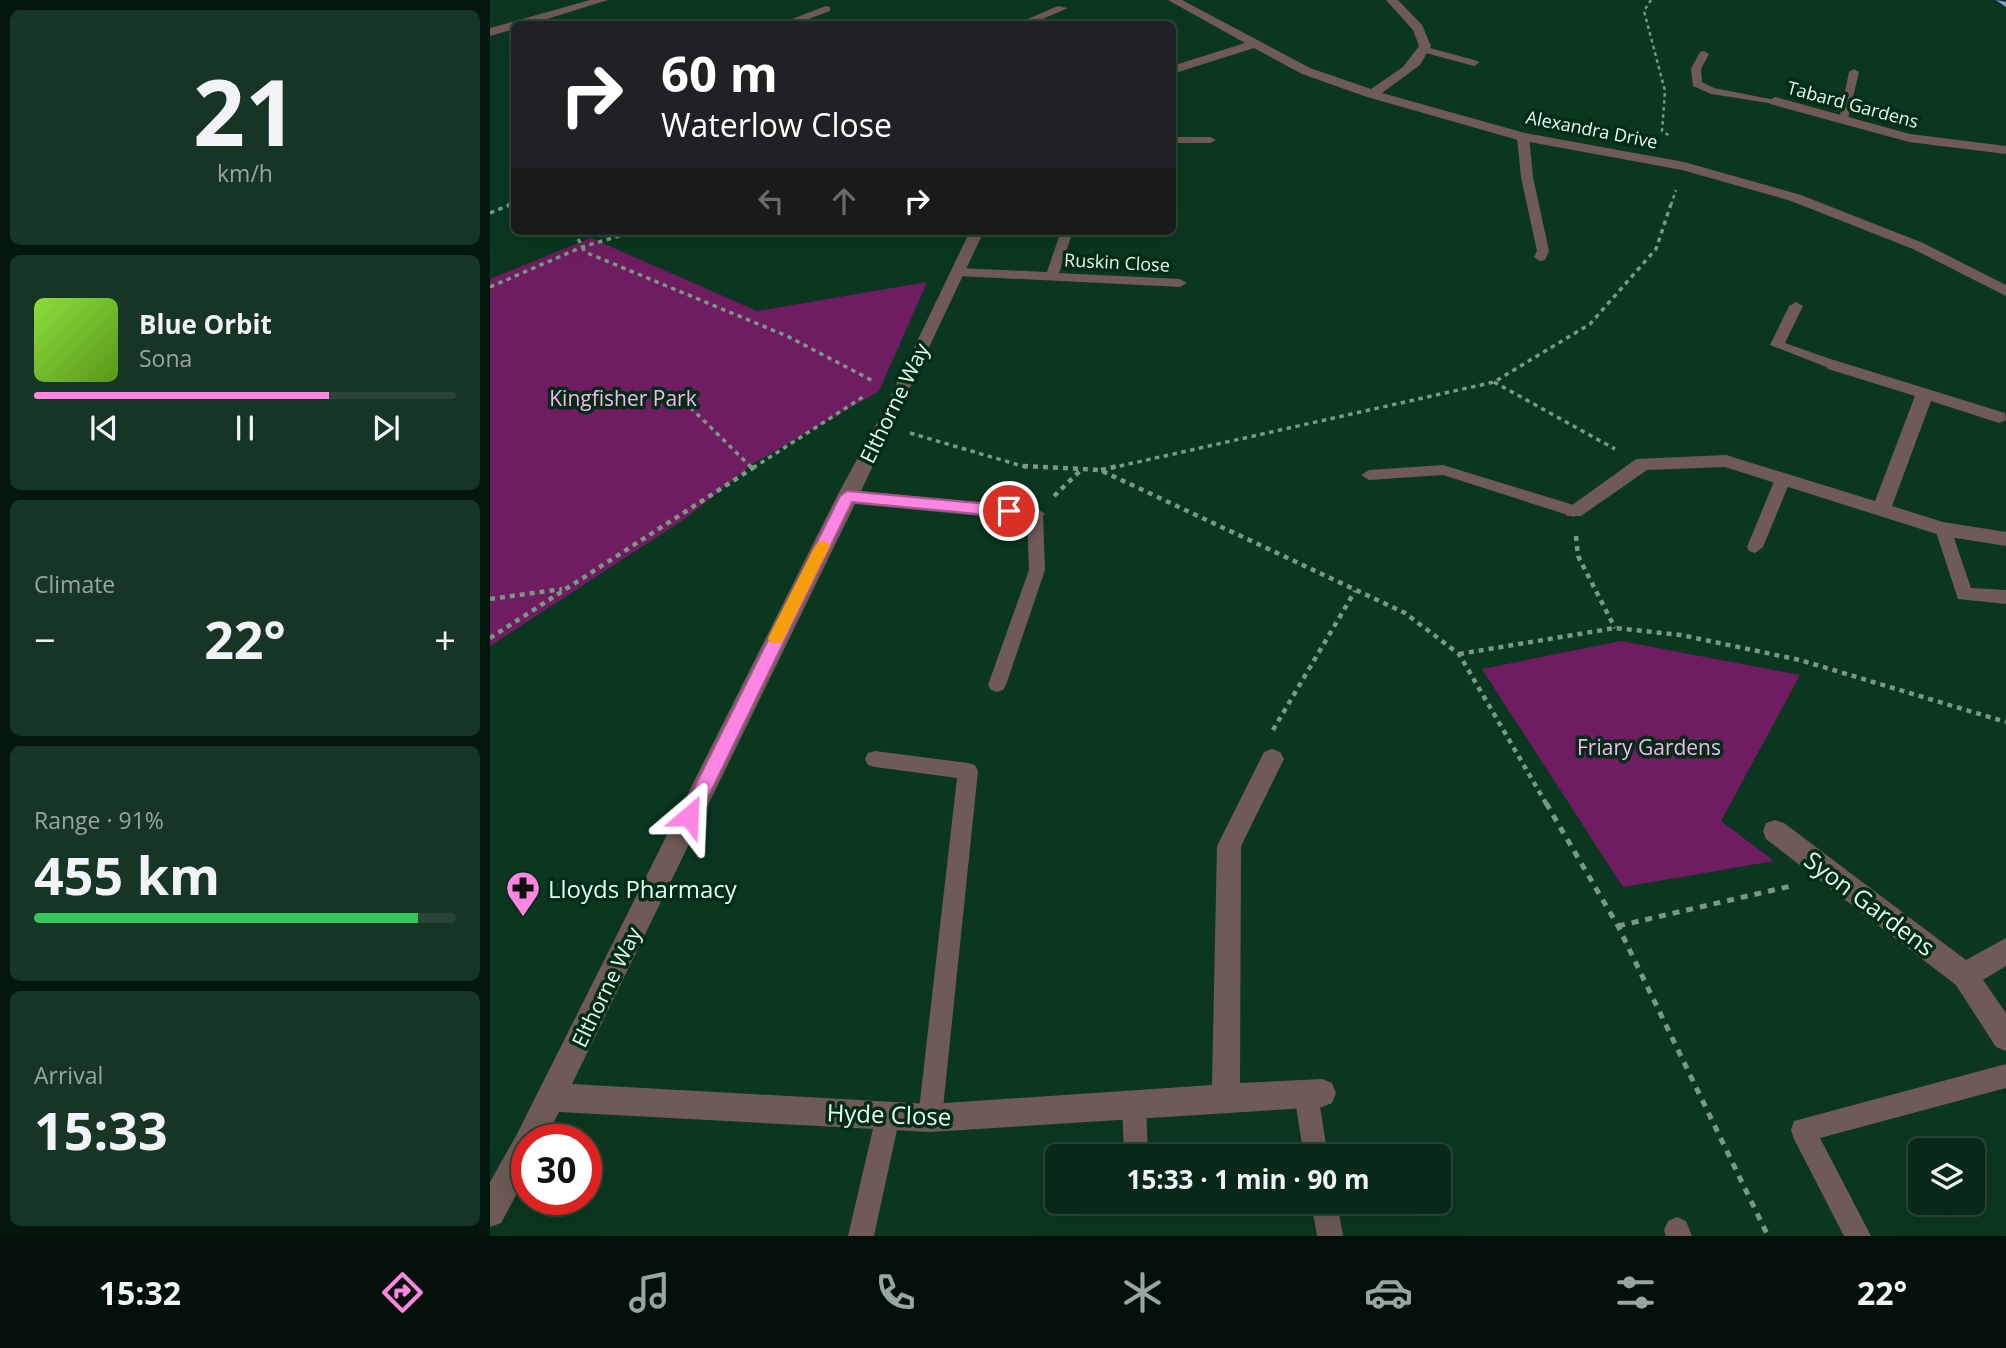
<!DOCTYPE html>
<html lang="en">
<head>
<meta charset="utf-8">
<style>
  :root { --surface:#082918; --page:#163525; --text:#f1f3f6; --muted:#98a6a2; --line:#294537; --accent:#fd86e2 }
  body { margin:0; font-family:"Open Sans",sans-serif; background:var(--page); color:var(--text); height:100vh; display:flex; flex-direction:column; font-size:26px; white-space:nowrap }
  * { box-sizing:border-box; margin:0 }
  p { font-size:23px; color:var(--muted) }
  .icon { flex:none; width:38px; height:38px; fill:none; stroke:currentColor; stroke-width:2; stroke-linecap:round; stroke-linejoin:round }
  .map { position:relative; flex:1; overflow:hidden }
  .sheet { display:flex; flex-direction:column; gap:10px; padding:10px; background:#04170d; width:490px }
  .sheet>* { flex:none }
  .banner { position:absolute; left:21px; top:21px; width:665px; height:214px; border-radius:10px; box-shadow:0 7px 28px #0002,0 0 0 2px var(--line); background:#202124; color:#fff; overflow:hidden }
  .buttons { position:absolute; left:1418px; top:1138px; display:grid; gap:14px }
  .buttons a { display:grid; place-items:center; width:77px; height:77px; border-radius:10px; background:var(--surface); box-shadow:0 7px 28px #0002,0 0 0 2px var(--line); font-size:35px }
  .speed { position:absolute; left:21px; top:1124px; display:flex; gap:14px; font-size:35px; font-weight:700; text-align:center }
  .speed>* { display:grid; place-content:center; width:91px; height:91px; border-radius:50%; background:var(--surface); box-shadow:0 7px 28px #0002,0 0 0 2px var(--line); line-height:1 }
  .speed .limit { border:10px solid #d22; background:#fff; color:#111 }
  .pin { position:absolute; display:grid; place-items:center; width:60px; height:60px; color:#fff; margin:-30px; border:4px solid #fff; border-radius:50%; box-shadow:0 2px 7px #0007 }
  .me { position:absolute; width:77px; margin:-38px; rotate:26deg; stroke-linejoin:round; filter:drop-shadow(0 0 5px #0008) }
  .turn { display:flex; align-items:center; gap:24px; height:147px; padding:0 35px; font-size:32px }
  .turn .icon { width:91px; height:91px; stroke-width:2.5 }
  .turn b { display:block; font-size:49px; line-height:60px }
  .lanes { display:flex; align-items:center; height:66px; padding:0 35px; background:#0003; justify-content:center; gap:35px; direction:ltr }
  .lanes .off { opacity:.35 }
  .big { font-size:52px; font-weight:700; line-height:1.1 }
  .sheet .widget { flex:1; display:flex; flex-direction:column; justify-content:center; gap:10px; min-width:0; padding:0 24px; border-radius:10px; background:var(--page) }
  .sheet .dial { align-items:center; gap:0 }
  .dial b { font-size:91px; line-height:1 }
  .song { display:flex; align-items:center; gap:21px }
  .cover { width:84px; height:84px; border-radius:10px; background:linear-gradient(135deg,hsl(90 70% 55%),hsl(90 70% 35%)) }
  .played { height:7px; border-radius:4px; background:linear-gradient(90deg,var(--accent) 70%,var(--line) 70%) }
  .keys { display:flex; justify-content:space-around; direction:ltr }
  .heat { display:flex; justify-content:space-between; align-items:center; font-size:38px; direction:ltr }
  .charge { height:10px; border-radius:5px; background:linear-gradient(90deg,#34c759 91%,var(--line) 0) }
  .trip { position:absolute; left:555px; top:1144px; width:406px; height:70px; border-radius:10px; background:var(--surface); box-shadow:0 7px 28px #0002,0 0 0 2px var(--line); font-weight:700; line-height:70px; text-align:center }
  .tabs { display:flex; height:112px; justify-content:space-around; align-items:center; background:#03100a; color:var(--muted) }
  .tabs .icon { width:49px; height:49px }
  .tabs .current { color:var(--accent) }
  .tabs b { font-size:32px; color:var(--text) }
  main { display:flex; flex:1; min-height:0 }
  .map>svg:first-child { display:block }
</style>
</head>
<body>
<main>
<section class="sheet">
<div class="widget dial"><b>21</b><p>km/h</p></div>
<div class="widget">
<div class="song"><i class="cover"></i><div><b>Blue Orbit</b><p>Sona</p></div></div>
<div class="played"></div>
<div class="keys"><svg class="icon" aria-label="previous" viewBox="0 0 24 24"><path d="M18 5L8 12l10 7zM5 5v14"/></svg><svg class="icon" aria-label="pause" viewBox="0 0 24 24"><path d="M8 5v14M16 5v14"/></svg><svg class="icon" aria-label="next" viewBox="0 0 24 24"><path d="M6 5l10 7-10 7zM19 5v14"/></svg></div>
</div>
<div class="widget"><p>Climate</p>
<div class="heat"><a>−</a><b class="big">22°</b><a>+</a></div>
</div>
<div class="widget"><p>Range · 91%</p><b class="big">455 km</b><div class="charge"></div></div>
<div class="widget"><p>Arrival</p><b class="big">15:33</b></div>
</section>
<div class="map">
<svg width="1516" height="1236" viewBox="0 0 1516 1236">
  <rect width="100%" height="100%" fill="#0b3720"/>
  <path fill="#6f1d60" d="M101,238L267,311L437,282L389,391L264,463L196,518L0,646V279Z
    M1131,641L1310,675L1231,821L1284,861L1133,887L992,669Z"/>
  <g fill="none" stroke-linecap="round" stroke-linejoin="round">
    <path fill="#8c9bdb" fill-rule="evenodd" d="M1506,0L1516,2V7Z"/>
    <path stroke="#779985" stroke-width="2.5" stroke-dasharray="3.5 3.5" stroke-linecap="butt" d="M1161,0L1154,11L1175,91L1172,131L1180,136
      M18,205L24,203
      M1181,205L1186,190"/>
    <path stroke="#779985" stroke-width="3.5" stroke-dasharray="4.5 4.5" stroke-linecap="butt" d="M0,213L22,204
      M84,231L95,252L297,336L385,382
      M0,287L92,247L146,231
      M1004,382L1125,449
      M194,401L262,468
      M420,433L539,468
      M263,468L376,395
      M621,468L1004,382L1100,324L1166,249L1181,204"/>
    <path stroke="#779985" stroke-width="4.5" stroke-dasharray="5 5" stroke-linecap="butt" d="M260,466L263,469
      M533,466L610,470L915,613L969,654L1057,805
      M611,470L628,466
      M564,496L590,471
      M1086,536L1088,556L1125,628
      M0,599L72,589
      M0,638L266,466
      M969,654L1125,628L1191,635L1310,660L1516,722
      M783,730L865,591"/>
    <path stroke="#779985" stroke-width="5" stroke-dasharray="7 7" stroke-linecap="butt" d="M1056,803L1128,926L1278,1236
      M1128,926L1301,886"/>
    <path fill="#6f5a55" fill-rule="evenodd" d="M936,47L988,61L989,63L984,66L932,52V48Z
      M1214,51L1219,54L1211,69L1212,82L1224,88L1290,101L1285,104L1221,94L1203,86L1201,69L1210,52Z
      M1364,69L1369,72L1358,118L1349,120L1359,72Z
      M1033,134L1039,137L1043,177L1059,251L1055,260L1050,261L1044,257L1047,251L1031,177L1027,137Z
      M682,137H720L726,140L720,143H682Z
      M571,231H583L569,273L690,279L697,283L690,287L468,276L462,272L468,268L557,272Z
      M1306,302L1313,306L1295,343L1349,362V368H1339L1280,345L1299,306Z
      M953,465L1090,507L1092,511L1084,517L953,475L879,480L871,475L879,470Z
      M1293,474L1301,479L1273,547L1265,553L1259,551L1257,547L1285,479Z
      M545,508L553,514L555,570L516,685L513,690L507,692L501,690L498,685L539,570L537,514Z
      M1453,523L1461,529L1481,588L1516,590V604L1468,599L1445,529Z
      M385,751L478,763L485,765L488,771L452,1118L448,1126L440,1130L432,1126L428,1118L467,778L385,767L378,765L375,759L378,753Z
      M1516,1064V1088L1330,1138L1381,1236H1354L1304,1139L1301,1130L1304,1121Z
      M816,1082L824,1086L828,1094L838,1157H814L804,1094L808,1086Z
      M644,1092L652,1096L656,1104L658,1157H634L632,1104L636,1096Z
      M398,1104L406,1108L410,1116L384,1236H358L386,1116L390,1108Z
      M821,1202H847L853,1236H827Z
      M1187,1217L1196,1221L1202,1236H1176L1174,1230L1178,1221Z"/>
    <path fill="#6f5a55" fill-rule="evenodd" d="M100,0H118L41,24H24V29L0,36V28Z
      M678,0H692L820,68L881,89L913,67L929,46L923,30L896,0H908L932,25L941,46L930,65L892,93L1035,133L1194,162L1311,195L1433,243L1516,285V296L1423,249L1301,201L1192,170L1028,140L877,97L812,74L764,48L682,74V66L755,43Z
      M336,6L340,7V11L305,24H289Z
      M568,6L578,8L541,24H526Z
      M1285,97L1420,134L1516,146V154L1419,142L1280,104L1279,101Z
      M480,231H494L371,491L545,507L555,514L545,521L365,504L82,1084L440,1104L722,1085L727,846L774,752L782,749L790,752L794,759L751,846L750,1083L832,1079L842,1083L846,1093L842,1103L832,1107L440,1132L69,1112L55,1139H37V1175L11,1223L0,1227V1182L27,1134L347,496L394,410Z
      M1344,360L1515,413L1516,420L1509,423L1441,401L1402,506L1453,522L1516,532V546L1453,536L1235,467L1157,470L1091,516H1077L1074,511L1146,459L1236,455L1385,501L1425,396L1338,369L1335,365Z
      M1285,820L1294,823L1476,960L1516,938V966L1493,980L1516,1013V1051L1506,1047L1466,985L1276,839L1273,831L1276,823Z"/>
  </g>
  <path fill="#fd86e2" stroke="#a45793" stroke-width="2" d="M357,491L519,506L526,511L519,517L362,502L206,822H193L190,816L350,496Z"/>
  <path fill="#f59e0b" d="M333,540L340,546L294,638L292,643H280L278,638L325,546Z"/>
  <defs>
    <g id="pharmacy-pin" transform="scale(1.75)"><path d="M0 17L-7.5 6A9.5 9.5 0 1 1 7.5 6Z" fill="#fd86e2" stroke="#002d17"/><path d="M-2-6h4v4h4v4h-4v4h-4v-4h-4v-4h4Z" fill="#111"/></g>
  </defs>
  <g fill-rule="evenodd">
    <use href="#pharmacy-pin" x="33" y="888"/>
  </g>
  <g text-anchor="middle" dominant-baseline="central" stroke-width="7" stroke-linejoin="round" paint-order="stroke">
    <g font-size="18" fill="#e5fcec" stroke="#002d17">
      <text transform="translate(1363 104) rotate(15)">Tabard Gardens</text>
      <text transform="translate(1102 129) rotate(11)">Alexandra Drive</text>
      <text transform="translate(627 262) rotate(3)">Ruskin Close</text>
    </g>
    <g font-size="21" fill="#fdb4ea" stroke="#002d17">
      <text x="133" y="398">Kingfisher Park</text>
      <text x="1159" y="747">Friary Gardens</text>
    </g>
    <g font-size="21" fill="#e5fcec" stroke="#002d17">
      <text transform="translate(404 403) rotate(-64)">Elthorne Way</text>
      <text transform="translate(116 987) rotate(-64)">Elthorne Way</text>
    </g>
    <g font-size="24" fill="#e5fcec" stroke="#002d17" text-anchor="start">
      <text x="58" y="888">Lloyds Pharmacy</text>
    </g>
    <g font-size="24" fill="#e5fcec" stroke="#002d17">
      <text transform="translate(1380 903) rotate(37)">Syon Gardens</text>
      <text transform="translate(399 1114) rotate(2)">Hyde Close</text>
    </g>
  </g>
</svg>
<div class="buttons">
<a><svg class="icon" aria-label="layers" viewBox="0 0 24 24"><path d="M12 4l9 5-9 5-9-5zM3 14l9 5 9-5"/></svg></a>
</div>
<div class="speed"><div class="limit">30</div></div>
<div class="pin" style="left:519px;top:511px;background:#d93025"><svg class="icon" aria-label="arrive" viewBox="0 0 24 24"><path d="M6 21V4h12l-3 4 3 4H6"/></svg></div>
<svg class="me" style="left:199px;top:816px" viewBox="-20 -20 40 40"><path d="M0-17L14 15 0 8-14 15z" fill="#fd86e2" stroke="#fff" stroke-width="4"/></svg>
<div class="trip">15:33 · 1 min · 90 m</div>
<div class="banner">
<div class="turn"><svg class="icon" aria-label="right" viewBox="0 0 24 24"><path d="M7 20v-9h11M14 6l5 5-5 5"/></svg><div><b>60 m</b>Waterlow Close</div></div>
<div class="lanes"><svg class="icon off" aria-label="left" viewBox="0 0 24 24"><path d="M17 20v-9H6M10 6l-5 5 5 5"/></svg><svg class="icon off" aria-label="ahead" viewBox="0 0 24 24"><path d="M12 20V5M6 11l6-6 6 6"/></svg><svg class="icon" aria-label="right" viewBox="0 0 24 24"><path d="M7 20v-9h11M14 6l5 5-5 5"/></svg></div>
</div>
</div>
</main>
<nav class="tabs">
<b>15:32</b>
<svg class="icon current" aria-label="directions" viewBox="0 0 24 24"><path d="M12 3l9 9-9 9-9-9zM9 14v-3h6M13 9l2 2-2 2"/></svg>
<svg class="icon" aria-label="music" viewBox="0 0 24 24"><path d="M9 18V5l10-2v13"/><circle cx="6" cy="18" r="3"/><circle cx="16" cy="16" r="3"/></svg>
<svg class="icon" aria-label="phone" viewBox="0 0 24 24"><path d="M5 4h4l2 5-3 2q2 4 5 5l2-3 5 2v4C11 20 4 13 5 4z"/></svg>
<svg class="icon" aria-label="climate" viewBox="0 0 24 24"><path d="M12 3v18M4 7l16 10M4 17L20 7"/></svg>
<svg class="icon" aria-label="car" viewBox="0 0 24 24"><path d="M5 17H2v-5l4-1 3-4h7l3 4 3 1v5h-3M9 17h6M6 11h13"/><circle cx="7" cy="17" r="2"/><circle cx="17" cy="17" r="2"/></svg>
<svg class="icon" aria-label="filters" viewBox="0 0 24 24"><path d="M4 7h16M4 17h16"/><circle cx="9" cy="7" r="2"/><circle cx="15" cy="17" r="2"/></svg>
<b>22°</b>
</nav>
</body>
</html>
